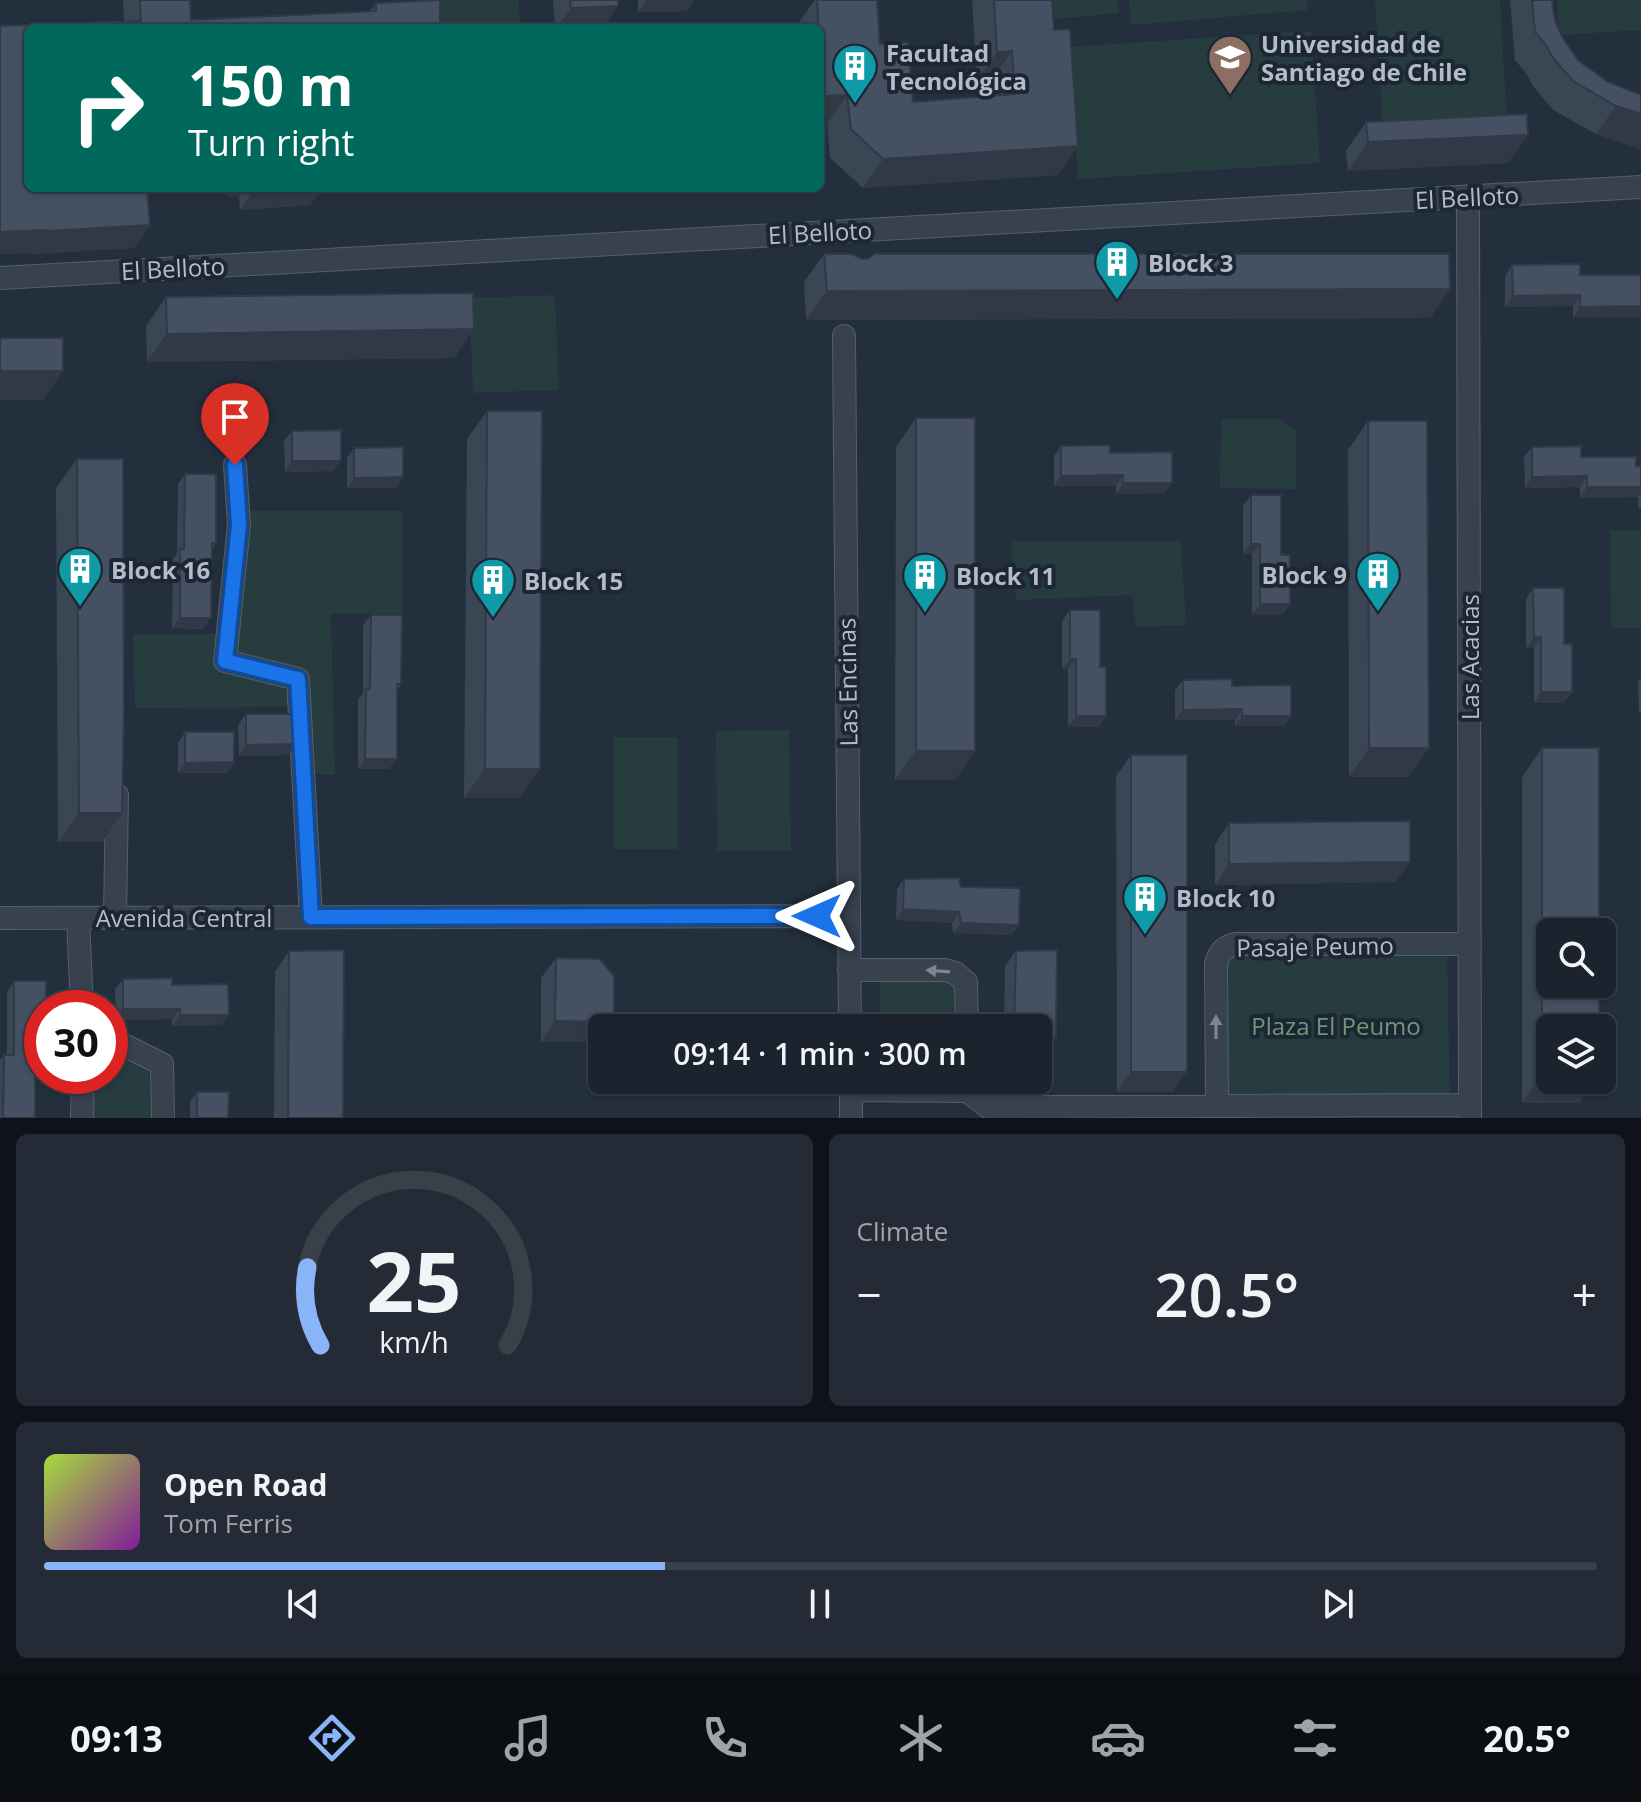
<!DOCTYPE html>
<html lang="en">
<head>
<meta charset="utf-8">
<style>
  :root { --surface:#1b232e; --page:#242b36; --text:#f1f3f6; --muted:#a0a4aa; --line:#39404a; --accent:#8ab4f8 }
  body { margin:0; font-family:"Open Sans",sans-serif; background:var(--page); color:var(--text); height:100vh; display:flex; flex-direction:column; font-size:30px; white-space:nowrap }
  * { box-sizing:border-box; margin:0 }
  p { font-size:26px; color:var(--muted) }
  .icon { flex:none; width:44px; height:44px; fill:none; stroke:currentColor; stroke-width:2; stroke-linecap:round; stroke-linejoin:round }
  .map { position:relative; height:1118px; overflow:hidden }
  .side { display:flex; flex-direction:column; gap:16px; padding:16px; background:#0f1319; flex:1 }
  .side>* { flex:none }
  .hud { position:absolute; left:24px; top:24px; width:800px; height:168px; border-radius:12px; box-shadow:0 2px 6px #0004,0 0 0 2px var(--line); background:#00695c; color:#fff; overflow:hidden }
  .fabs { position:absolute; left:1536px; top:918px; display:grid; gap:16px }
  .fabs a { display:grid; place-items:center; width:80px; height:80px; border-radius:12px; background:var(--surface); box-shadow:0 2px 6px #0004,0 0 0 2px var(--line); font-size:40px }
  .speed { position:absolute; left:24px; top:990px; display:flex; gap:16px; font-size:40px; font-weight:700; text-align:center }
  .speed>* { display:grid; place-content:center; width:104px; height:104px; border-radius:50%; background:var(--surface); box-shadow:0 2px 6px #0004,0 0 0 2px var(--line); line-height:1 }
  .speed .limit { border:12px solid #d22; background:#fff; color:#111 }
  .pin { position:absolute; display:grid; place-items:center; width:68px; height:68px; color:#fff; margin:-82px -34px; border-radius:50% 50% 50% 0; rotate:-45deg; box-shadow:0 0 8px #0007 }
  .pin .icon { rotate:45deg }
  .me { position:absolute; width:88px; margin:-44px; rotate:270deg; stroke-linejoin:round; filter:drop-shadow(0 0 6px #0008) }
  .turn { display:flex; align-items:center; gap:28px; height:168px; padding:0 32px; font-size:36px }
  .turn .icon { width:104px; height:104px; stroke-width:2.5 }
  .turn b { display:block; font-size:56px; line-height:68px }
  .big { font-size:60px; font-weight:600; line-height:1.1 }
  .side .widget { flex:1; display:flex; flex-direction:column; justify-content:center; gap:12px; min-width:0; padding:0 28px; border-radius:12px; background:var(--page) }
  .side .dial { align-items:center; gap:0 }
  .dial svg { height:208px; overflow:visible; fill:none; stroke:var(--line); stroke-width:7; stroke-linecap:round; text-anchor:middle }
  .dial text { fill:var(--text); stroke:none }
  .song { display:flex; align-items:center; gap:24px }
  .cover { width:96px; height:96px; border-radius:12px; background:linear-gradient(135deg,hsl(80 70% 55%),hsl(290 70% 35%)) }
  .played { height:8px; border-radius:4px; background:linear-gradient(90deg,var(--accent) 40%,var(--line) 40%) }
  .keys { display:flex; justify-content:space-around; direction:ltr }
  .heat { display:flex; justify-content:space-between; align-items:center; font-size:44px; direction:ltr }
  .side .tiles { flex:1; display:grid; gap:16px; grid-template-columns:1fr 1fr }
  .widget:last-child { grid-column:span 2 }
  .trip { position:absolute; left:588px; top:1014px; width:464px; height:80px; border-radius:12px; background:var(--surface); box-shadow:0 2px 6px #0004,0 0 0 2px var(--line); font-weight:600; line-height:80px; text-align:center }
  .tab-bar { display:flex; height:128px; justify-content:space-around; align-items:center; background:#0b0e12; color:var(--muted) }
  .tab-bar .icon { width:56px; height:56px }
  .tab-bar .active { color:var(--accent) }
  .tab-bar b { font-size:36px; color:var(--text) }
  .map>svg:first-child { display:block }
</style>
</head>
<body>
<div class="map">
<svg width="1641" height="1118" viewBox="0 0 1641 1118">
  <rect width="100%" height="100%" fill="#242f3e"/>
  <path fill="#263c3f" d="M424,0H519L520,28H425Z
    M1053,0H1118L1119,13L1055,19Z
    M1129,0H1307L1308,10L1131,25Z
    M1375,0H1500L1508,141L1384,146Z
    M1557,0H1641V30L1559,35Z
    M1311,31L1320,163L1078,179L1069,47Z
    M555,295L559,390L473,393L469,298Z
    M1221,419H1279L1296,430V489L1220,488Z
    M246,511H403V613L331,614L335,775L298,773L292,707L135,708L133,634H239Z
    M1610,530H1641V628H1611Z
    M1011,541H1181L1186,625L1136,627L1132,595L1016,600Z
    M789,730L791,851H717L716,731Z
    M613,737H678V849H614Z
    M1447,950L1450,1099L1232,1098L1223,1088L1222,966L1234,951Z
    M946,977L961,984V1028H880V978Z
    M110,1052L154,1069L156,1118H93L95,1076H110Z"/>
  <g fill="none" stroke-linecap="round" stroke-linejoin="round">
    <g stroke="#565f6c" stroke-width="24">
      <path id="street" d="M1468,197L1470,1118
        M0,278L1641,187
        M844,336L850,1028
        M235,465L239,525L225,661L298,679L311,917
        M115,917L117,795
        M0,918L849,916
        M78,918L82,1008
        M849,970H945L955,973L966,982L967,1028
        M110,1038L162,1064L163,1118
        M851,1080V1118
        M851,1090L967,1091L988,1107L1470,1105
        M1217,1105L1216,964C1219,952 1223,948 1235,944H1470
        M82,1118L83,1076"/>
    </g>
    <use href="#street" stroke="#38414e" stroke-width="22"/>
  </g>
  <path fill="#3b4654" d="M123,0H190L191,20L370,11L376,3L440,28H28L65,192L150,225L134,248L31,254V253L0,254V26L124,22Z
    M553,0H618L603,28H555Z
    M638,0H694L687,11L638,12Z
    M815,0H877L880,44L913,102L993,96L992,80L977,81L972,0H1052L1058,175L863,188L830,158L827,124H820V28H797V25Z
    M1510,0H1552L1555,21L1563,38L1578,60L1607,81L1641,95V149L1596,134L1553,110L1533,86L1526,73L1515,60Z
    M1366,122L1528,135L1508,163L1348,171L1346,151Z
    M228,188H323L310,205L240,210L239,197H228Z
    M824,254L862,259L1450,289L1430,318L806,320L804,282Z
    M1512,265L1580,275H1641L1573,318V306L1505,307V276Z
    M166,297L474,329L454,358L147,362L146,326Z
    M487,411L540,769L519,798H464L467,439Z
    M916,418L975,751L955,780H895L896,447Z
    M1368,421L1409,777H1349L1348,450Z
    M292,431L333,471L285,472L284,441Z
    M1061,446L1110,453L1172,483L1165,493L1116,494V486H1054V456Z
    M1532,447L1581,457L1641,466V508H1638V497L1580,498V487L1525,488L1524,457Z
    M354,448L403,477L396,488H347V458Z
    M77,459L122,813L102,842H58L56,488Z
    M185,474L216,543L212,549L203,629L172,628L173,559L177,553L178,484Z
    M1251,495L1290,604L1283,614L1252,615V554H1243V506Z
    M1533,588L1564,703H1534V647L1526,648V599Z
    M1070,610L1099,727H1068V669H1062V621Z
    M371,615L401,684L397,691L389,769H358V700L363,693V625Z
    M1641,678V712H1639L1638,682Z
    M1183,680L1232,686L1291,716L1284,726H1235V720H1175V690Z
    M246,714L295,744L288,755L239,756L238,725Z
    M185,732L234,762L227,773H178V743Z
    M1542,748L1550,1080H1595L1579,1103H1522V777Z
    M1131,755L1173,1092H1117L1116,776Z
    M1229,823L1396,882L1215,885V844Z
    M904,879L961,887L1019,925L1012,935L953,933L952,923L896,920L897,889Z
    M289,951L343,1118H274L275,972Z
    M1016,951L1056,1039L1045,1055L1038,1054V1028H1004L1005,966Z
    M556,958L614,1022L609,1028H602V1038L599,1042H541V978Z
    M123,979L172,985L221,1025L172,1026V1019L116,1020L115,989Z
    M14,981L42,1008V1055L38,1061H35V1118H0V1060L4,1055H7V992Z
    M197,1092L228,1118H190V1102Z"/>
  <path fill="#303945" d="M647,0H694L687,11L638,12Z
    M618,6L603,28H557L571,8Z
    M1012,51L992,80L977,81L997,52Z
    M847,95L827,124H820V100L823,96Z
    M1616,106L1641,114V149L1596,134Z
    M1528,135L1508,163L1348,171L1368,142Z
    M1078,146L1058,175L863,188L883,159Z
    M235,188H246L239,197H228Z
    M255,188H323L310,205L240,210Z
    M150,225L134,248L31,254L47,231Z
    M47,230L31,253L0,254V232Z
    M1450,289L1430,318L806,320L827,291Z
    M1580,295L1573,306L1505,307L1513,296Z
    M1641,306V317L1573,318L1580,307Z
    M474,329L454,358L147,362L167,334Z
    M0,371H63L43,400H0Z
    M292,461H341L333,471L285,472Z
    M1123,475L1116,486H1054L1061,476Z
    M1587,476L1580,487L1525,488L1532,477Z
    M403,477L396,488H347L354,478Z
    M1123,483H1172L1165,493L1116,494Z
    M1587,487H1641V493L1638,497L1580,498Z
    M1251,544H1260L1252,554H1243Z
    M1260,604H1290L1283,614L1252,615Z
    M180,618H211L203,629L172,628Z
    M1534,637H1541L1534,647L1526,648Z
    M1070,659H1076L1068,669H1062Z
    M1541,692H1572L1564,703H1534Z
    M1242,709L1235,720H1175L1183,710Z
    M1076,716H1106L1099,727H1068Z
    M1242,716H1291L1284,726H1235Z
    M295,744L288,755L239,756L246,745Z
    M1369,748H1429L1409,777H1349Z
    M916,751H975L955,780H895Z
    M365,759H397L389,769H358Z
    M234,762L227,773H178L185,763Z
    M485,769H540L519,798H464Z
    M79,813H122L102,842H58Z
    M1410,862L1396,882L1215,885L1229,864Z
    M903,909L959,912L952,923L896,920Z
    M961,923L1019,925L1012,935L953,933Z
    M123,1009H180L172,1019L116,1020Z
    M180,1015H229L221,1025L172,1026Z
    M555,1021L614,1022L609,1028H602V1038L599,1042H541Z
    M1038,1038L1056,1039L1045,1055L1038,1054Z
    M35,1050H42V1055L38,1061H28Z
    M1131,1072H1187L1173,1092H1117Z
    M1542,1075H1550V1080H1595L1579,1103H1522Z"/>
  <path fill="#455162" stroke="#303945" stroke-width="2" d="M140,0H190L191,20L376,11V3L440,0V28H28V188H65V192L123,188H147L150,225L47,231V230L0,232V26L141,21Z
    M570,0H618V6L571,8Z
    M817,0H877L880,44L908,42L913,102L1015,94L1012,51L997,52L994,0H1052L1054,30L1070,29L1078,146L883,159L851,129L847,95L823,96Z
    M1532,0H1552L1555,21L1563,38L1578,60L1607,81L1641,95V114L1616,106L1573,81L1553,58L1546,45L1535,32Z
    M1527,114L1528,135L1368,142L1366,122Z
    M824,254H852L862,259L869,258L874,254H1449L1450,289L827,291Z
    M1580,264V275H1641V306L1580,307V295L1513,296L1512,265Z
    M473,293L474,329L167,334L166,297Z
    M0,338H63V371H0Z
    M487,411H542L540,769H485Z
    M916,418H975V751H916Z
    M1368,421H1427L1429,748H1369Z
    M341,430V461H292V431Z
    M1110,445V453L1172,452V483H1123V475L1061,476V446Z
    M1581,446V457H1636V466H1641V487H1587V476L1532,477V447Z
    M403,447V477L354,478V448Z
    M77,459H123L124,710L122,813H79Z
    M185,474H216V543H212L211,618H180V549H184Z
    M1251,495H1281V555H1290V604H1260V544H1251Z
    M1533,588H1564V644H1572V692H1541V637H1534Z
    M1070,610H1100V667H1106V716H1076V659H1070Z
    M371,615H402L401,684H397V759H365L366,689H370Z
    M1232,679V686L1291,685V716H1242V709L1183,710V680Z
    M246,714H294L295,744L246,745Z
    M185,732H234V762L185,763Z
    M1542,748H1599V932H1550V984H1599V1028H1550V1075H1542Z
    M1131,755H1187V1072H1131Z
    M1410,821V862L1229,864V823Z
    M959,878L961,887L1020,888L1019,925L961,923L959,912L903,909L904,879Z
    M344,950L343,1118H288L289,951Z
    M1057,950L1056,1039L1038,1038V1028H1014L1016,951Z
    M556,958L600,959L614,976V1022L555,1021Z
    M172,978V985L228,984L229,1015H180V1009H123V979Z
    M14,981H46V1008H42V1050H35V1118H3L4,1055H14Z
    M197,1092H229L228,1118H197Z"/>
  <defs><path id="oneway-solid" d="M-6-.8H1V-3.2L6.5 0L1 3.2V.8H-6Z" transform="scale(2)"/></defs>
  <g fill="#7c8592">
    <use href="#oneway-solid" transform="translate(938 971) rotate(-176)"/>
    <use href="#oneway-solid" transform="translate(1216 1027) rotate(-90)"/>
  </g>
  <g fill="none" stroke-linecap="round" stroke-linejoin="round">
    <g stroke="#114b97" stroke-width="20">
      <path id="route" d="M235,465L239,525L225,661L298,679L311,917L817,916"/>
    </g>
    <use href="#route" stroke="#1a73e8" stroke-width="14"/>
  </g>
  <defs>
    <g id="university-pin" transform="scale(2.3)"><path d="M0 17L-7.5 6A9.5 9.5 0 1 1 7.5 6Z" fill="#8d6e63" stroke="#1d2633"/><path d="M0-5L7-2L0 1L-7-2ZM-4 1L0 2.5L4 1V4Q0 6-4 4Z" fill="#fff"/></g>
    <g id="building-pin" transform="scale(2.3)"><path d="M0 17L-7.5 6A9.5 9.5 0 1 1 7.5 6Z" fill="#0f9aa8" stroke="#1d2633"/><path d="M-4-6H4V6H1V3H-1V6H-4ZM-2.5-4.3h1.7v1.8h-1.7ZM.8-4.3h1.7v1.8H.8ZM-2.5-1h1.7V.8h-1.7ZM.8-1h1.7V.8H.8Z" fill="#fff"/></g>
  </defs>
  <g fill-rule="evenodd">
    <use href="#university-pin" x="1230" y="57"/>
    <use href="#building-pin" x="855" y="66"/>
    <use href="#building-pin" x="1117" y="262"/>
    <use href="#building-pin" x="80" y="569"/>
    <use href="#building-pin" x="1378" y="574"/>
    <use href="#building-pin" x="925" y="575"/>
    <use href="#building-pin" x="493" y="580"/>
    <use href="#building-pin" x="1145" y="897"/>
  </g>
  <g text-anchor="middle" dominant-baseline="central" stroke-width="8" stroke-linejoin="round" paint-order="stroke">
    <g font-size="24" font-weight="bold" fill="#b4bcc9" stroke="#1d2633" text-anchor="start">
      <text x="1261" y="43">Universidad de<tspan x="1261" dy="28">Santiago de Chile</tspan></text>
      <text x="886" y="52">Facultad<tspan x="886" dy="28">Tecnológica</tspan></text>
      <text x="1148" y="262">Block 3</text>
      <text x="111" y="569">Block 16</text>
      <text x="1347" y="574" text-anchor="end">Block 9</text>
      <text x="956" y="575">Block 11</text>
      <text x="524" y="580">Block 15</text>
      <text x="1176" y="897">Block 10</text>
    </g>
    <g font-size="24" fill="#b4bcc9" stroke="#1d2633">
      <text transform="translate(1467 197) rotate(-3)">El Belloto</text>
      <text transform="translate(820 232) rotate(-3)">El Belloto</text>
      <text transform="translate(173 268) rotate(-3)">El Belloto</text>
      <text transform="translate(1469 657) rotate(-90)">Las Acacias</text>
      <text transform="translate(847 682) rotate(-91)">Las Encinas</text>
      <text x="184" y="917">Avenida Central</text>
      <text transform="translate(1315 946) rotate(-1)">Pasaje Peumo</text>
    </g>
    <g font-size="24" fill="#6b9a76" stroke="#1d2633">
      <text x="1336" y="1025">Plaza El Peumo</text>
    </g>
  </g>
</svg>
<div class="fabs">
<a><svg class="icon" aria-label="search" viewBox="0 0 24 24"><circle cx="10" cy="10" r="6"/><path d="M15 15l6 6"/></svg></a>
<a><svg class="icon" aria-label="layers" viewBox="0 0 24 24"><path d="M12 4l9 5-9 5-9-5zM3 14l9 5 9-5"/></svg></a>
</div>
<div class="speed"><div class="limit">30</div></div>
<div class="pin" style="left:235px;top:465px;background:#d93025"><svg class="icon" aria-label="arrive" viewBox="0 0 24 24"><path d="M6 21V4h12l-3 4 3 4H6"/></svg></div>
<svg class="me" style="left:817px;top:916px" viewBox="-20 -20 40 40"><path d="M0-17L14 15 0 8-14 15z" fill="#1a73e8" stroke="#fff" stroke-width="4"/></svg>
<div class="trip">09:14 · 1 min · 300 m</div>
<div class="hud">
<div class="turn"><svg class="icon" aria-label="right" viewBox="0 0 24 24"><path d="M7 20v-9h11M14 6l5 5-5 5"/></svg><div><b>150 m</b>Turn right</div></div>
</div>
</div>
<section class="side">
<div class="tiles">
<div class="widget dial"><svg viewBox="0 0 100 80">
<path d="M14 69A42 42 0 1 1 86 69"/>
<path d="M14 69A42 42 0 0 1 9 39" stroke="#8ab4f8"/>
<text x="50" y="56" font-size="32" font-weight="700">25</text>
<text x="50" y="72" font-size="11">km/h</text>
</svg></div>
<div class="widget"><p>Climate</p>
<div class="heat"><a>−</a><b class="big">20.5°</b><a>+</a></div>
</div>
<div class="widget">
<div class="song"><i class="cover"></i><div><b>Open Road</b><p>Tom Ferris</p></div></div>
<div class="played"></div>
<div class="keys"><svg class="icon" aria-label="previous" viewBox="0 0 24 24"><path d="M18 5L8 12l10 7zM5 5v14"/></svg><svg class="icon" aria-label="pause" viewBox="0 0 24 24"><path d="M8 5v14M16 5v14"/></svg><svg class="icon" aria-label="next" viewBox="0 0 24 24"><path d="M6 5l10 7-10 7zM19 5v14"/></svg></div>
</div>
</div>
</section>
<nav class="tab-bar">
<b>09:13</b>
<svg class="icon active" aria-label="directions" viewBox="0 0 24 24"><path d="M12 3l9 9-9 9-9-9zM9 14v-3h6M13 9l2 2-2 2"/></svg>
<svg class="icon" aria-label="music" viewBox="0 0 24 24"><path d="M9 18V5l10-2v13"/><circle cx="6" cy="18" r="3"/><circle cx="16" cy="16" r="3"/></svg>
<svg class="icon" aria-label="phone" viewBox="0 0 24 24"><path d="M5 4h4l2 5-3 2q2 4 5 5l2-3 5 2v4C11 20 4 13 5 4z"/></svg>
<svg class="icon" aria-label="climate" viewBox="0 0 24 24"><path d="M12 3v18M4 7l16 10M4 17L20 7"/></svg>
<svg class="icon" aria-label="car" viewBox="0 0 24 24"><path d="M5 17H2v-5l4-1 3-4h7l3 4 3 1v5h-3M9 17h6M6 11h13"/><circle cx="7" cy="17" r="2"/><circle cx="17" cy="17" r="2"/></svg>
<svg class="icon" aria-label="filters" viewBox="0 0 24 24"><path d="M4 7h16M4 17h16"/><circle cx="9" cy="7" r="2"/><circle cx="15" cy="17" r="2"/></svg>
<b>20.5°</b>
</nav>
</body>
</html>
